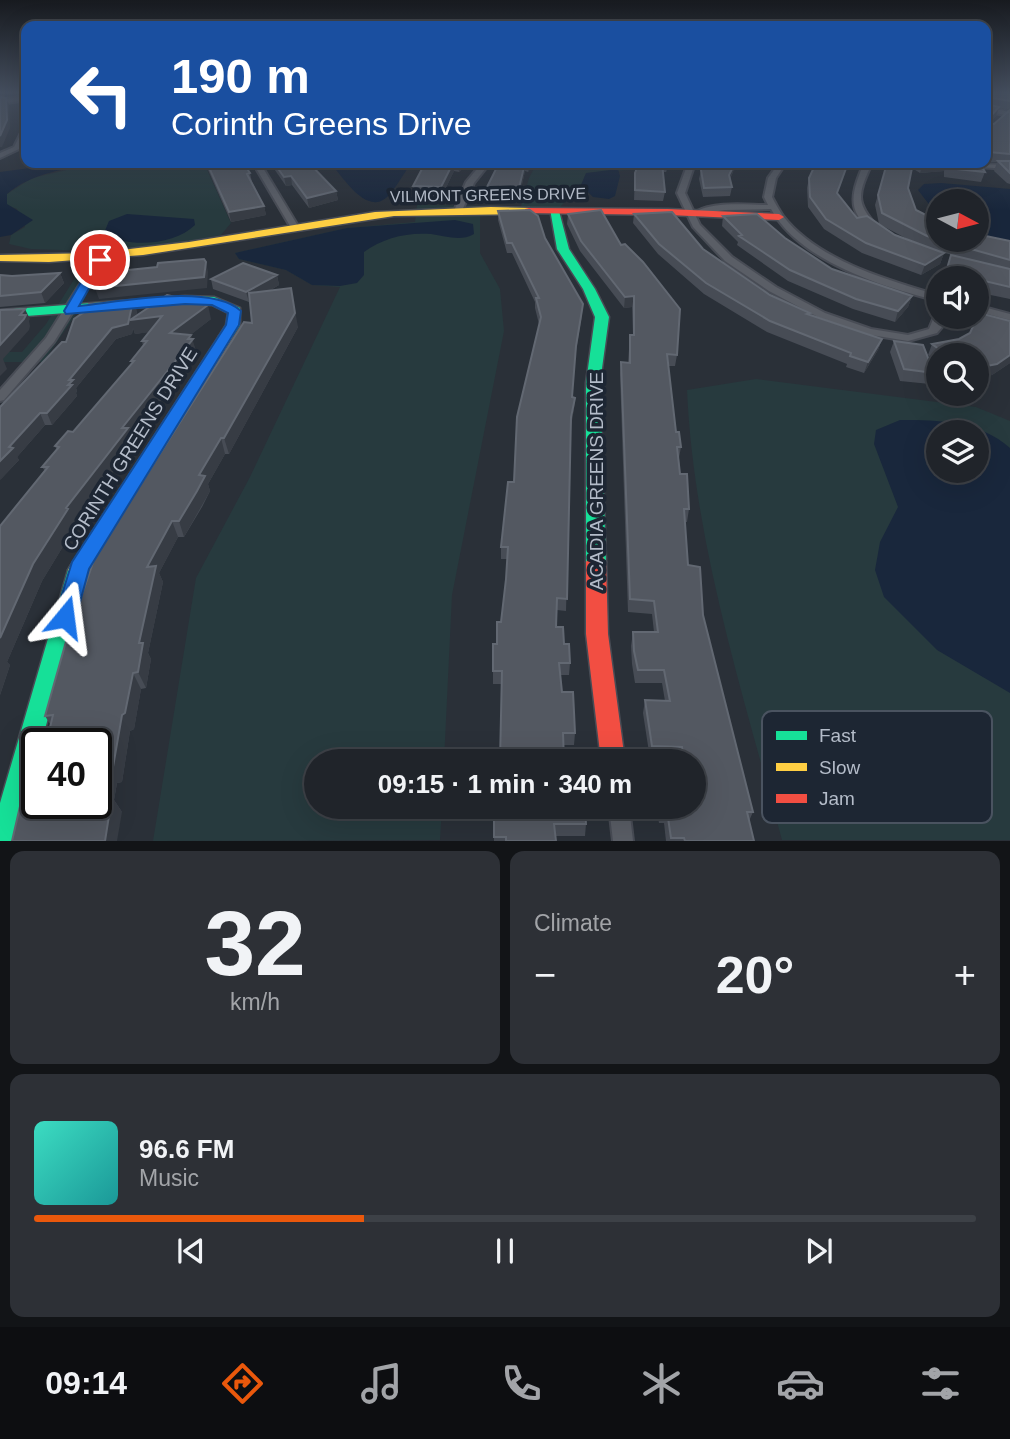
<!DOCTYPE html>
<html lang="en">
<head>
<meta charset="utf-8">
<style>
  :root { --surface:#20242a; --page:#2d3036; --text:#f1f3f6; --muted:#a2a4a8; --line:#3d4147; --accent:#ea580c }
  body { margin:0; font-family:Helvetica,sans-serif; background:var(--page); color:var(--text); height:100vh; display:flex; flex-direction:column; font-size:26px; white-space:nowrap }
  * { box-sizing:border-box; margin:0 }
  p { font-size:23px; color:var(--muted) }
  .icon { flex:none; width:38px; height:38px; fill:none; stroke:currentColor; stroke-width:2; stroke-linecap:round; stroke-linejoin:round }
  .map { position:relative; height:841px; overflow:hidden }
  .sheet { display:flex; flex-direction:column; gap:10px; padding:10px; background:#121417; flex:1 }
  .sheet>* { flex:none }
  .banner { position:absolute; left:21px; top:21px; width:970px; height:147px; border-radius:14px; box-shadow:0 7px 28px #0002,0 0 0 2px var(--line); background:#1a4fa0; color:#fff; overflow:hidden }
  .needle { width:46px; rotate:97deg }
  .buttons { position:absolute; left:926px; top:189px; display:grid; gap:14px }
  .buttons a { display:grid; place-items:center; width:63px; height:63px; border-radius:50%; background:var(--surface); box-shadow:0 7px 28px #0002,0 0 0 2px var(--line); font-size:35px }
  .speed { position:absolute; left:21px; top:728px; display:flex; gap:14px; font-size:35px; font-weight:700; text-align:center }
  .speed>* { display:grid; place-content:center; width:91px; height:91px; border-radius:50%; background:var(--surface); box-shadow:0 7px 28px #0002,0 0 0 2px var(--line); line-height:1 }
  .speed .limit { border:4px solid #111; border-radius:10px; background:#fff; color:#111 }
  .pin { position:absolute; display:grid; place-items:center; width:60px; height:60px; color:#fff; margin:-30px; border:4px solid #fff; border-radius:50%; box-shadow:0 2px 7px #0007 }
  .me { position:absolute; width:77px; margin:-38px; rotate:16deg; stroke-linejoin:round; filter:drop-shadow(0 0 5px #0008) }
  .turn { display:flex; align-items:center; gap:24px; height:147px; padding:0 35px; font-size:32px }
  .turn .icon { width:91px; height:91px; stroke-width:2.5 }
  .turn b { display:block; font-size:49px; line-height:60px }
  .big { font-size:52px; font-weight:600; line-height:1.1 }
  .sheet .card { flex:1; display:flex; flex-direction:column; justify-content:center; gap:10px; min-width:0; padding:0 24px; border-radius:14px; background:var(--page) }
  .sheet .dial { align-items:center; gap:0 }
  .dial b { font-size:91px; line-height:1 }
  .song { display:flex; align-items:center; gap:21px }
  .cover { width:84px; height:84px; border-radius:10px; background:linear-gradient(135deg,hsl(170 70% 55%),hsl(180 70% 35%)) }
  .played { height:7px; border-radius:4px; background:linear-gradient(90deg,var(--accent) 35%,var(--line) 35%) }
  .keys { display:flex; justify-content:space-around; direction:ltr }
  .heat { display:flex; justify-content:space-between; align-items:center; font-size:38px; direction:ltr }
  .sheet .tiles { flex:1; display:grid; gap:10px; grid-template-columns:1fr 1fr }
  .card:last-child { grid-column:span 2 }
  .trip { position:absolute; left:304px; top:749px; width:402px; height:70px; border-radius:35px; background:var(--surface); box-shadow:0 7px 28px #0002,0 0 0 2px var(--line); font-weight:600; line-height:70px; text-align:center }
  .tabs { display:flex; height:112px; justify-content:space-around; align-items:center; background:#0d0e11; color:var(--muted) }
  .tabs .icon { width:49px; height:49px }
  .tabs .selected { color:var(--accent) }
  .tabs b { font-size:32px; color:var(--text) }
  .map>svg:first-child { display:block }
</style>
</head>
<body>
<div class="map">
<svg width="1010" height="841" viewBox="0 0 1010 841">
  <rect width="100%" height="100%" fill="#2a3038"/>
  <path fill="#273a3e" fill-rule="evenodd" d="M97,163H204L231,223L221,235L165,247L110,254L74,317L43,362H0V352H22L46,324L92,251L31,249L9,244L11,235L25,227L17,209L7,205V194L32,178Z
    M537,163H641L635,169L586,174L581,185L561,206L559,215H480V253L500,289L504,331L452,595L444,761H317V807H442L440,840L153,841L196,578L250,477L340,287L312,285L286,270L239,259L235,253L347,228L415,222L417,205L521,206L529,178Z
    M756,379L976,407L1010,421V840H782C743,693 694,544 687,390ZM938,432H976V471H938Z"/>
  <path fill="#19273c" fill-rule="evenodd" d="M68,163H97C66,169 31,173 7,194V204L33,220L11,235L0,237V172Z
    M330,163H412C404,172 394,192 386,198C365,215 342,175 330,163Z
    M618,169L620,176L615,196L609,199L593,197L581,185L586,173Z
    M941,183L1010,189V244L977,235L976,201H938V216L918,190L924,184Z
    M127,214L194,219L195,225C175,245 128,249 104,233L109,221Z
    M455,220L473,224L474,234C460,242 446,236 431,234C407,232 383,238 364,252V275L357,283L340,286L312,285L286,270L239,259L235,253L347,228Z
    M900,420C939,420 980,421 1010,448V693L937,650L884,597L875,570L880,542L898,507L874,444L876,430ZM976,432V471H938V432Z"/>
  <g fill="none" stroke-linecap="round" stroke-linejoin="round">
    <g stroke="#484c55" stroke-width="4">
      <path id="street" d="M26,96V100L0,104V100Z
        M985,107L1010,112V116L985,111Z
        M26,127V135L19,149L0,158V153L14,147L23,129Z
        M253,163H260L298,226L297,228L290,226Z
        M482,163H490L474,183L461,213H455L454,211L466,182Z
        M688,163H695L685,193L700,225L732,257L776,287L825,313L871,329L908,335L929,329L934,317L938,314V317H944L942,327L937,333L908,341L865,334L818,317L769,291L725,261L693,227L677,193Z
        M779,163H786L776,178L772,197C775,203 779,210 783,216C817,260 887,280 938,295V301C884,287 800,262 771,209L725,210L699,214L695,212C715,201 746,205 768,205L764,197L768,178Z
        M864,163H872C859,193 854,201 877,226L873,229C843,213 854,187 864,163Z
        M942,163L1010,165V169L946,165Z
        M100,257L105,260L54,342L4,400L0,401V390L46,338L95,260Z
        M976,305L1010,314V320L976,311Z
        M609,807H629L633,841H613Z"/>
    </g>
    <g stroke="#484c55" stroke-width="3">
      <path id="fast" d="M550,209L559,211L569,249L595,289L609,317L600,383L606,562L603,567L596,569L589,567L586,562V383L595,317L583,289L557,249Z
        M185,296L214,297L240,308V325L231,339L226,340L219,336L226,325L228,313L212,305L185,304L0,318V310Z
        M78,563L85,565L88,570L41,744H37V761L15,841H0V803L68,570L71,565Z"/>
    </g>
    <g stroke="#484c55" stroke-width="3">
      <path id="slow" d="M491,207L529,208L534,211L529,214L394,216L143,255L49,262L0,261V255L96,253L189,242L375,212Z
        M226,332L233,336L85,575L78,577L71,575L68,570L71,565L219,336Z"/>
    </g>
    <g stroke="#484c55" stroke-width="3">
      <path id="jam" d="M529,208L668,209L779,214L784,217L779,220L668,215L525,213V209Z
        M596,555L603,557L606,562L608,634L625,761H601L586,634V562L589,557Z"/>
    </g>
    <use href="#street" fill="#5a5e66" fill-rule="evenodd"/>
    <use href="#fast" fill="#16e098" fill-rule="evenodd"/>
    <use href="#slow" fill="#ffcf43" fill-rule="evenodd"/>
    <use href="#jam" fill="#f24e42" fill-rule="evenodd"/>
  </g>
  <path fill="#474c55" fill-rule="evenodd" d="M985,92H1010V184L1007,183L994,171L997,162H985ZM999,108L1010,110L994,124L989,123L996,116Z
    M26,145V158H25L22,150Z
    M205,163H243L250,173L252,182L264,206L266,215L231,222Z
    M270,163H309L336,191L338,200L309,208L292,185L286,186Z
    M430,163H468L459,172L454,171L442,196L414,195L413,186Z
    M499,163H534L528,172L525,171L519,198L487,196V187Z
    M639,163H671L666,172H663L665,192L663,201L634,200L635,173Z
    M887,163H980L985,172L981,182L944,177V171L920,173L912,168L908,188L916,210L938,240L1010,241V299L976,292V278H943L952,255L941,252L944,253L940,264L921,275L862,253L824,229L808,207L807,188L809,178L837,193L857,218L913,242L879,224L875,205Z
    M701,170L733,172L730,179L732,187L730,196L703,197L699,179Z
    M498,211L545,238L582,315L575,357L572,397L575,398L574,409L571,426L566,611L557,610L556,627L570,663L569,675H560L562,692L575,733L574,745H563L502,684H493V671L501,622L508,559H501V547L514,482L539,324L535,308V302L512,253H507L498,220Z
    M568,214L677,355L675,366H668L676,432L681,447L679,458L680,474L689,509L687,522H685L688,565L703,615L753,812L749,821L754,841H666L664,823H659L656,807H695V761H679L678,759H650L643,713L645,700L665,701L662,683H635L632,664L631,646L633,632H654L652,614L628,612L620,374L621,362L628,363L630,335H633L632,307L624,308L580,251L567,224Z
    M634,214L703,249L770,295L810,313L809,315L882,339L878,350L864,373L846,367L847,364L767,332L704,294L658,254L633,223Z
    M723,216L785,238L832,269L912,296L908,307L895,322L853,309L788,281L737,245L738,242L722,226Z
    M60,273L64,283L45,303L0,307V275L12,276Z
    M277,275L279,285L269,291L298,327L229,454H225L208,484L210,491L202,507L184,537H178L159,573L163,582L148,653L151,659L146,688L141,689L134,729L130,731L122,782L117,783L114,800L122,812L37,803L50,724L45,716L252,323L250,301L249,302L213,289L211,279Z
    M137,311L136,316L211,319L190,335L197,354L132,438L134,444L75,523L76,525L42,581L7,662L10,665L0,695V526L45,471L42,467L57,450L55,446L73,432L132,363L131,361L143,346L142,341L148,332L135,334L133,328L132,334L116,339L76,388L77,391L76,393L77,396L52,425H45L17,457L19,460L0,480L66,342Z
    M979,313L1010,321V363L992,375L976,378V355H938V363L928,355L932,344L959,339L970,333Z
    M894,341L934,373L930,384L900,381L890,352Z
    M494,807L586,824L585,836H555L556,841H494Z"/>
  <path fill="#373c44" d="M0,92H3L5,97L0,98Z
    M6,98L9,105L10,128L2,147H0V136Z
    M999,107L996,116L985,127L988,119Z
    M453,163L454,171L442,196L441,187Z
    M458,163H468L459,172Z
    M525,163V171L519,198V188Z
    M529,163H534L528,172Z
    M667,163H671L666,172L667,164Z
    M735,163H740L733,172L727,184L729,175Z
    M923,163H947L944,171L920,173Z
    M291,176L292,185L286,186L284,177Z
    M336,191L338,200L309,208L307,198Z
    M264,206L266,215L231,222L229,212Z
    M944,253L940,264L921,275L925,265Z
    M206,262L208,272L207,288L99,299L95,288Z
    M60,273L64,283L45,303L41,292Z
    M277,275L279,285L249,302L246,292Z
    M291,288L298,327L229,454L224,438Z
    M634,296L632,307L624,308L625,297Z
    M912,296L908,307L895,322L898,311Z
    M133,301L137,311L135,319L162,316L166,330L135,334L133,328L132,334L116,339L76,388L77,391L76,393L77,396L52,425L47,413L69,380Z
    M583,304L582,315L575,357L576,346Z
    M208,305L211,319L174,348L170,333Z
    M25,309L30,319L29,321L30,326L29,330L3,359L7,369L0,376V345L20,315Z
    M191,335L197,354L132,438L134,444L75,523L76,525L42,581L7,662L10,665L0,695V638L33,564L66,508L122,428Z
    M882,339L878,350L864,373L868,362Z
    M1010,355V363L992,375L976,378V368Z
    M575,398L574,409L570,428L571,417Z
    M40,413L45,425L17,457L19,460L0,480V461L9,447Z
    M221,438L225,454L208,484L210,491L184,537L179,521L199,475Z
    M172,521L178,537L159,573L163,582L148,653L151,659L146,688L138,672L139,643L147,567Z
    M133,673L141,689L134,729L130,731L122,782L117,783L114,800L122,812L117,841H105L102,799L108,768Z"/>
  <path fill="#535861" stroke="#626872" stroke-width="2" d="M985,92H1010V101L986,97V104L999,107L988,119V123L994,124L1010,110V154L989,152L985,149Z
    M0,97L6,98L7,120L0,136Z
    M998,161H1010V173Z
    M207,163H243L250,173L247,174L264,206L229,212Z
    M274,163H309L336,191L307,198L291,176L284,177Z
    M430,163H453L441,187L413,186L422,169Z
    M499,163H525L519,188L487,187Z
    M639,163H667V164L662,163L665,192L635,190V173Z
    M707,163H735L729,175L732,187L704,188L701,170Z
    M816,163H848L837,193L857,218L867,216L895,235L944,253L925,265L866,243L826,219L810,197L809,178Z
    M887,163H913L908,188L916,210L938,221V239L927,236L882,213L878,195Z
    M947,163H980L985,172L948,168Z
    M530,210L538,216L545,238L583,304L576,346L572,397L575,398L571,417L567,599L557,598L556,627H563L564,644H569L570,663H559L562,692H573L574,712L575,733H563L564,761H500L502,671H493V644H497V622H501L506,579L508,547H501L508,482H514L517,417L541,317L536,298H539L512,243H507L498,211Z
    M601,210L621,245L625,244L643,262L680,309L677,355L667,354L676,432H679L681,447H677L680,474H687L689,509H684L688,565L700,567L703,615L753,812H747L754,841H685L684,838H671L667,811H662L661,807H695V761H684L682,747L652,746L645,700L670,701L664,670H638L634,651L633,632H658L654,601L630,599L621,362L630,363V335H634V296L625,297L581,241L568,214Z
    M672,212L703,249L770,295L810,313L807,314L882,339L868,362L850,356L851,353L770,321L706,283L659,244L634,214Z
    M757,214L785,238L832,269L912,296L898,311L856,299L790,270L739,236L742,235L723,216Z
    M976,234L1010,241V260L939,240H976Z
    M951,255L1010,269V287L976,279V278L946,272Z
    M204,259L206,262L204,277L95,288L100,273L157,267L158,263Z
    M243,263L277,275L246,292L211,279Z
    M60,273L41,292L0,296V275L12,276Z
    M291,288L295,313L224,438H221L199,475L205,476L197,491L179,521H172L147,567L156,566L139,643H143L138,672L133,673L125,713L122,715L113,767L108,768L102,799L112,797L105,841H12L21,802L35,753H37V803H96V744H46L53,715L45,716L67,638L96,554L244,322L252,323L249,293Z
    M167,295L208,305L170,333L191,335L188,339H193L122,428H128L66,508L68,509L33,564L0,638V526L48,467H42L59,447L55,446L68,431L73,432L134,361H131L147,341H142L162,316L130,320Z
    M133,301L128,324L112,328L69,380H73L68,385H72L47,413H40L9,447L13,448L0,461V407L62,342H66L74,319L87,310L89,304Z
    M25,309L20,315H26L24,319L0,345V310Z
    M979,313L1010,321V355L997,364L976,368V355H947L932,344L959,339L970,333Z
    M894,341L923,345L934,373L904,369Z
    M494,807H585L586,824H554L556,841H506V837H494Z"/>
  <linearGradient id="sky" x2="0" y2="1"><stop stop-color="#171a1f"/><stop offset="0.44" stop-color="#444e5e"/><stop offset="1" stop-color="#444e5e" stop-opacity="0"/></linearGradient>
  <rect width="1010" height="210" fill="url(#sky)"/>
  <path fill="#1a73e8" stroke="#114b97" stroke-width="2" d="M100,256L105,260L79,306C119,302 211,283 241,311L239,325L89,569L76,617L73,623L65,626L58,623L55,617L72,562L226,325L228,313L212,305L185,304L66,314L64,311L94,260Z"/>
  <g text-anchor="middle" dominant-baseline="central" stroke-width="7" stroke-linejoin="round" paint-order="stroke">
    <g font-size="16" fill="#b4bcc9" stroke="#1d2633">
      <text transform="translate(488 195) rotate(-1)">VILMONT GREENS DRIVE</text>
    </g>
    <g font-size="19" fill="#b4bcc9" stroke="#1d2633">
      <text transform="translate(130 449) rotate(-58)">CORINTH GREENS DRIVE</text>
      <text transform="translate(596 481) rotate(-90)">ACADIA GREENS DRIVE</text>
    </g>
  </g>
  <rect x="762" y="711" width="230" height="112" rx="10" fill="#1d2633" stroke="#4a5360" stroke-width="2"/>
  <rect x="776" y="731" width="31" height="9" fill="#16e098"/>
  <rect x="776" y="763" width="31" height="8" fill="#ffcf43"/>
  <rect x="776" y="794" width="31" height="9" fill="#f24e42"/>
  <g font-size="19" fill="#b4bcc9">
    <text x="819" y="742">Fast</text>
    <text x="819" y="774">Slow</text>
    <text x="819" y="805">Jam</text>
  </g>
</svg>
<div class="buttons">
<a><svg class="needle" viewBox="-14 -14 28 28"><path d="M0-13l5 13h-10z" fill="#e53935"/><path d="M0 13l5-13h-10z" fill="#a2a4a8"/></svg></a>
<a><svg class="icon" aria-label="sound" viewBox="0 0 24 24"><path d="M4 9h4l5-4v14l-5-4H4zM17 9q2 3 0 6"/></svg></a>
<a><svg class="icon" aria-label="search" viewBox="0 0 24 24"><circle cx="10" cy="10" r="6"/><path d="M15 15l6 6"/></svg></a>
<a><svg class="icon" aria-label="layers" viewBox="0 0 24 24"><path d="M12 4l9 5-9 5-9-5zM3 14l9 5 9-5"/></svg></a>
</div>
<div class="speed"><div class="limit">40</div></div>
<div class="pin" style="left:100px;top:260px;background:#d93025"><svg class="icon" aria-label="arrive" viewBox="0 0 24 24"><path d="M6 21V4h12l-3 4 3 4H6"/></svg></div>
<svg class="me" style="left:65px;top:617px" viewBox="-20 -20 40 40"><path d="M0-17L14 15 0 8-14 15z" fill="#1a73e8" stroke="#fff" stroke-width="4"/></svg>
<div class="trip">09:15 · 1 min · 340 m</div>
<div class="banner">
<div class="turn"><svg class="icon" aria-label="left" viewBox="0 0 24 24"><path d="M17 20v-9H6M10 6l-5 5 5 5"/></svg><div><b>190 m</b>Corinth Greens Drive</div></div>
</div>
</div>
<section class="sheet">
<div class="tiles">
<div class="card dial"><b>32</b><p>km/h</p></div>
<div class="card"><p>Climate</p>
<div class="heat"><a>−</a><b class="big">20°</b><a>+</a></div>
</div>
<div class="card">
<div class="song"><i class="cover"></i><div><b>96.6 FM</b><p>Music</p></div></div>
<div class="played"></div>
<div class="keys"><svg class="icon" aria-label="previous" viewBox="0 0 24 24"><path d="M18 5L8 12l10 7zM5 5v14"/></svg><svg class="icon" aria-label="pause" viewBox="0 0 24 24"><path d="M8 5v14M16 5v14"/></svg><svg class="icon" aria-label="next" viewBox="0 0 24 24"><path d="M6 5l10 7-10 7zM19 5v14"/></svg></div>
</div>
</div>
</section>
<nav class="tabs">
<b>09:14</b>
<svg class="icon selected" aria-label="directions" viewBox="0 0 24 24"><path d="M12 3l9 9-9 9-9-9zM9 14v-3h6M13 9l2 2-2 2"/></svg>
<svg class="icon" aria-label="music" viewBox="0 0 24 24"><path d="M9 18V5l10-2v13"/><circle cx="6" cy="18" r="3"/><circle cx="16" cy="16" r="3"/></svg>
<svg class="icon" aria-label="phone" viewBox="0 0 24 24"><path d="M5 4h4l2 5-3 2q2 4 5 5l2-3 5 2v4C11 20 4 13 5 4z"/></svg>
<svg class="icon" aria-label="climate" viewBox="0 0 24 24"><path d="M12 3v18M4 7l16 10M4 17L20 7"/></svg>
<svg class="icon" aria-label="car" viewBox="0 0 24 24"><path d="M5 17H2v-5l4-1 3-4h7l3 4 3 1v5h-3M9 17h6M6 11h13"/><circle cx="7" cy="17" r="2"/><circle cx="17" cy="17" r="2"/></svg>
<svg class="icon" aria-label="filters" viewBox="0 0 24 24"><path d="M4 7h16M4 17h16"/><circle cx="9" cy="7" r="2"/><circle cx="15" cy="17" r="2"/></svg>
</nav>
</body>
</html>
